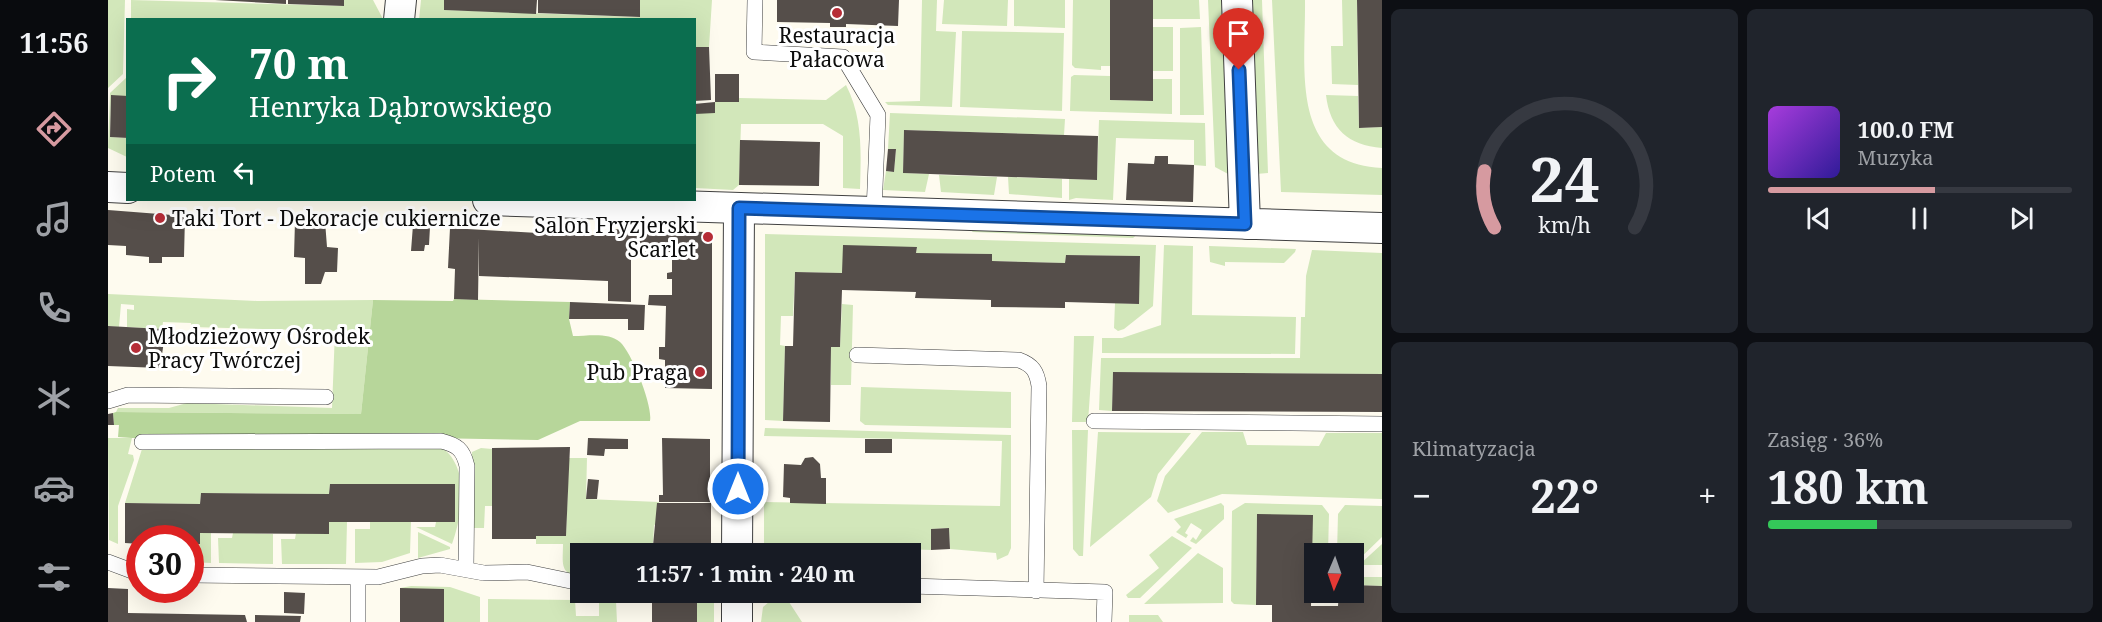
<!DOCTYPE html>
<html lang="pl">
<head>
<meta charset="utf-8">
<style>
  :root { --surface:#171b24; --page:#20242c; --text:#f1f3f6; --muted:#9ea1a6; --line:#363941; --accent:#d69aa0 }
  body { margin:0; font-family:"Noto Serif",serif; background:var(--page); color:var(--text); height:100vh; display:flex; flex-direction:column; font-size:22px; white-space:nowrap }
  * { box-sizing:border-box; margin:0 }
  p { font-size:20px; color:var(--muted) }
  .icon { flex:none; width:33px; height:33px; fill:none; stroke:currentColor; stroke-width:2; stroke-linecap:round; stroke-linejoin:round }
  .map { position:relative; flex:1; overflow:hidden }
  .details { display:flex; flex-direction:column; gap:9px; padding:9px; background:#0d0f14; width:720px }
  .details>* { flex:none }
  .guide { position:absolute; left:18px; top:18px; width:570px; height:183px; border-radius:0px; box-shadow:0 6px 24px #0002; background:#0b6e4f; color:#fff; overflow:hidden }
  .needle { width:39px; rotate:182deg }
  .controls { position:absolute; left:1196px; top:543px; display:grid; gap:12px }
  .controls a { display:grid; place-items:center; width:60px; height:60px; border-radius:0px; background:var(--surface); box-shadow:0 6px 24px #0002; font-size:30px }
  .speed { position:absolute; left:18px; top:525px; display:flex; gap:12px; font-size:30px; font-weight:700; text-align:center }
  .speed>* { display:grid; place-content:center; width:78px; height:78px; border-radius:50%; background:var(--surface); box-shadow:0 6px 24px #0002; line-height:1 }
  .speed .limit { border:9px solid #d22; background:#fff; color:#111 }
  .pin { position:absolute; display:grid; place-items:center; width:51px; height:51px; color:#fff; margin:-62px -26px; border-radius:50% 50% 50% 0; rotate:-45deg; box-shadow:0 0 6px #0007 }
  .pin .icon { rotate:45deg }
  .me { position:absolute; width:66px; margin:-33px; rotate:0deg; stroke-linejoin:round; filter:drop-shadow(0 0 4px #0008) }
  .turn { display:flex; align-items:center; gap:21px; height:126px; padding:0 24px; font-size:27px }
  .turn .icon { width:78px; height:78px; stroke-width:2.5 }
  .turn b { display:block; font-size:42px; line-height:51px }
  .then { display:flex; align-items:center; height:57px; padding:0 24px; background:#0003; gap:12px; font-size:22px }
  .big { font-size:45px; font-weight:700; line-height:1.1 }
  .details .widget { flex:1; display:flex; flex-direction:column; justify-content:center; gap:9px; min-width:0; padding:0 21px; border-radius:9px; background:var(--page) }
  .details .dial { align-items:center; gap:0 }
  .dial svg { height:156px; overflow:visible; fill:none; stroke:var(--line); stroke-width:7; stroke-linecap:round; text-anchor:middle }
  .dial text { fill:var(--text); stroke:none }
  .song { display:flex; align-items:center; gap:18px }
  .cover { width:72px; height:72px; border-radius:9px; background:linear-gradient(135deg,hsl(280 70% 55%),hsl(250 70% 35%)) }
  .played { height:6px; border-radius:3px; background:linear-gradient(90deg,var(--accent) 55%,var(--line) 55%) }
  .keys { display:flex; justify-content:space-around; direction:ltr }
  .heat { display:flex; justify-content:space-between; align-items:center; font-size:33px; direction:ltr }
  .charge { height:9px; border-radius:4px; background:linear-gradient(90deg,#34c759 36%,var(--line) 0) }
  .details .tiles { flex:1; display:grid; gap:9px; grid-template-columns:repeat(2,1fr) }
  .trip { position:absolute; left:462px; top:543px; width:351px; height:60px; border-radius:0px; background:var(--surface); box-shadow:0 6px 24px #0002; font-weight:700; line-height:60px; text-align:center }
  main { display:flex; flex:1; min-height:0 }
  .tab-bar { display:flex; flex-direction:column; width:108px; justify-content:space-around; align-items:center; background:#090b0e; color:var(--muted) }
  .tab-bar .icon { width:42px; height:42px }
  .tab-bar .active { color:var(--accent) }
  .tab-bar b { font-size:27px; color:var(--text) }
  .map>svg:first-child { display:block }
</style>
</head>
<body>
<main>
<nav class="tab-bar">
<b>11:56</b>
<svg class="icon active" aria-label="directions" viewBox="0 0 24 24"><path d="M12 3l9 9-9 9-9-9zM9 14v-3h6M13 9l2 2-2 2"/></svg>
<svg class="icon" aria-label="music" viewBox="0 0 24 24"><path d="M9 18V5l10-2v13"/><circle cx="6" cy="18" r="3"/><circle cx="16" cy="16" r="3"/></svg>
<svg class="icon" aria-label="phone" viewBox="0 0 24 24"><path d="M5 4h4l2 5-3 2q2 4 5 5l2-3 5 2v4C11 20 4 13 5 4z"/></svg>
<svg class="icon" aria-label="climate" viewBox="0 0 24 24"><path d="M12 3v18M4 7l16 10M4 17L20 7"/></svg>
<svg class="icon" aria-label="car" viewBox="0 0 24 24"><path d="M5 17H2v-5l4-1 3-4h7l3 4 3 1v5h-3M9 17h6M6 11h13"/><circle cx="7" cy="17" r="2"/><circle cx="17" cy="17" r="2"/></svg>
<svg class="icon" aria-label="filters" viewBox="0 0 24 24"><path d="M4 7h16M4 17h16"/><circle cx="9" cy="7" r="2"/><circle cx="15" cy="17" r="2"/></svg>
</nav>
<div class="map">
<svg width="1274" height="622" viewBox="0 0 1274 622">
  <rect width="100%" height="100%" fill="#fefbef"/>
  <path fill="#d2e7ba" d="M0,0H17L15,74L0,88Z
    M23,0L235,6L236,0H265L275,19L23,20Z
    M313,0H336V10L531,17L532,0H604L601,47H587L586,20H311Z
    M814,0H829L828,31L848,32L844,107L780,105L777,102L812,101Z
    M836,0H900L899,26L834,24Z
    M906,0H957V28L906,26Z
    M965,0H1002V66H993V70L967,68L964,65Z
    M1045,0H1091L1092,19H1045Z
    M1100,0H1115L1122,175L1107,167Z
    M1141,0H1154L1160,173L1148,174Z
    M1164,0H1197C1198,67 1180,164 1274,168V195L1173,192Z
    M1234,0H1249L1250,85L1224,84L1223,46H1235Z
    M1045,27H1065V71H1045Z
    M1093,27L1096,115H1072V28Z
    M854,31L956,33L954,111L852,107Z
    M966,75L1002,76L1003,100L1045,101V79H1064V114L962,111L963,77Z
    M19,77V96H3L2,137L19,138V157L0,148L2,93Z
    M738,85C755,118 753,152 752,189L735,188V136L715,124H633L631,185L625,190L587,188L586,104L587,113H607V102H631V98L718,100Z
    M1218,95L1250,96L1251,128L1274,127V148C1240,145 1222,129 1218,95Z
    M782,113L957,119L956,135L796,130L795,173L821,174L817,192L775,190L778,171L786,172L788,150L780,149Z
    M991,120L1097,123L1098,166L1086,165V140L1008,138L1005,200L968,198L961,200V179L989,180Z
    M831,175L889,177L886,195L833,192Z
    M900,177L954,179V198L901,194Z
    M867,227L1032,232L1025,238L864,232Z
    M657,234L1048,245L1045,306L1016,329L1010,331L1006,328L1007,303L1030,304L1031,256L958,255L957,263L884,261V254L808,253L809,248L734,273L687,272L685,316H673L672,345L677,346L675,421L657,420Z
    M1056,245L1085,246L1084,315L1188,317L1187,354L994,353V338H1014L1053,325Z
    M1101,246L1188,249L1187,252L1176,263L1117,262V266L1102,262Z
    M1204,250L1274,253V374L1005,372L1004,411L991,410L993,358H1192L1193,317H1197L1198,276Z
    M0,294L149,301L265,300L253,414L8,412L10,408H61L79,403L224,408L227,331L83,327V323L55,322L54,329L19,327V309L26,310V305L13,304L11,327L0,326Z
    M734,304L745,305L743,385H723V347H732Z
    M966,336H986L980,422H964Z
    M753,387L903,392V428L757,425L752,421Z
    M657,428L903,435V548L900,555L889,560L888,553L842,549L841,528L823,529V550L656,544V502L892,506L894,441L656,436Z
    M964,430H980L975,556H971L965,549Z
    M990,432L1083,433L1050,474L1043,497L982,547Z
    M1094,432H1135L1139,445L1211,446L1218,433H1274V499L1114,494L1060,513L1049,501L1057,476Z
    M0,438H24L20,454L25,455L26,460L10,506V544L1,540Z
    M222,445H330C363,464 355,513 344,544L308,527H327L328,522H347L346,484H222L221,494L93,493L92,504L17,503L34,449H217Z
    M373,448L384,449V506H377L376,528H364V452Z
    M461,458H479L478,499L551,502L549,524L546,525L545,545L552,546V553L472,554V578C451,573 455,563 455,544H428V536H458Z
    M1113,503L1116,506V519L1088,544L1082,541L1085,537L1088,540L1094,530L1083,523L1077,533L1080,535L1078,538L1068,532L1073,527L1066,519Z
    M1137,503L1214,505L1221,514L1220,553L1206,554V567L1149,514L1148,605L1126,604L1123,601L1124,511Z
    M1237,505L1274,506V537L1245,565V554L1229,553L1230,514Z
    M221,522H239L238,564H174L173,539H187L188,533L221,534Z
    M262,522H303L302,553L274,562L247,563V529H262Z
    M310,532L342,547V549L310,558Z
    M92,533H103V563L83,562V544H92Z
    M125,533L165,534V564L111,563L110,538H124Z
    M1064,536L1084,548L1032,598H1020L1018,595L1051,568L1041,555Z
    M1274,544V565H1251Z
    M1090,553L1115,568V603L1036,604Z
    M1245,577H1274V586L1245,585Z
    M303,586L342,587L372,597V622H336L292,588Z
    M380,599L467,600L468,616H491V601H508L509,622H380Z
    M669,601L681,602L694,622H653L655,607L661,602Z
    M606,602V622H589V603Z
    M1021,615H1050L1055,622H1021Z"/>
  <path fill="#b7d69a" d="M346,299L462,302L461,319L465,336C480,336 501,332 512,342C524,353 545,406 542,421H472L430,440L215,436L24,438L10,437L11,425H6L5,413L8,412L253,414L265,300L345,301Z"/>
  <path fill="#554e4a" d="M107,0H178V4Z
    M180,0H236V6L180,4Z
    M336,0H429L428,14L336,10Z
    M430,0H532V17L430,13Z
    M669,0H791L790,26L738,24V27H722V23L669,22Z
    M1002,0H1045V101L1002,100Z
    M1249,0H1274V127L1251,128Z
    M586,47H601L603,100L586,101Z
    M607,74H631V102H607Z
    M3,95L20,96V138L2,137Z
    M607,102V113L587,114L586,104Z
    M796,130L990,136L989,180L795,173Z
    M632,140L712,142L711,186L631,185Z
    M780,149H788L786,172L778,171Z
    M1047,156H1060V164L1086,165L1085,202L1018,200L1020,163L1046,164Z
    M0,210L77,216L76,257H54V263H41V257L18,255V246L0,245Z
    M187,221H217L219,247L230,248L229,272H217L213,284H197V258L186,257Z
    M305,225L322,227L321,245H317L316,251H303Z
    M342,228L464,235H500V229L597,232L604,240V389L557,388V360L551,359V347H557L558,306L540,305L541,295H564V279H559V273L564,272V252L523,251V302L500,301V281L371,276V237L370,300L346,299L347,269L340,268Z
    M735,245L809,247L808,253L884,254V261L957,263L958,255L1032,256L1031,304L957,302V308L883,307V300L807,298L808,292L734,290L732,347H723L722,422L675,421L677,346H685L687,272L734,273Z
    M462,302L537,305L536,330H520V319H461Z
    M0,326L54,329L53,341H56L52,368L0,366Z
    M1005,372L1274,374V412L1004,411Z
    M5,413L6,425H0V414Z
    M480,438L520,439V449H497L496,456L479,455Z
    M554,438L602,439V502H551V495H555Z
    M757,439H784V453H757Z
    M462,447L458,536H428V539H384V448Z
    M705,457L712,464L713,478H718V504L682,503V498L675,497L676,464L693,465L697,458Z
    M480,479L491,480L489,499H478Z
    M222,484H347V522H221V534L92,533V544H82V538H32V544L17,543V503L92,504L93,493L221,494Z
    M549,503H603V554H552V546H545Z
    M1149,514L1205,515L1203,606H1230L1231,592H1245V585L1274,586V622H1164V605H1148Z
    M841,528L842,549L823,550V529Z
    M0,588L20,589V613L137,615L139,622H0Z
    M292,588L336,589V622H292Z
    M176,592L197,593L196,614L176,613Z
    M544,602L589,603V622H544Z
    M147,615L193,616L192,622H147Z"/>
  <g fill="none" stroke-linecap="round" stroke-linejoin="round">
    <g stroke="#404040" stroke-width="16">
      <path id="service" d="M647,0L646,52L735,57L770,115L766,212
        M749,355L911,360C925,365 929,372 931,386L928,591
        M0,401L20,395L218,397
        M986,421L1274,424
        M34,442L333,441C349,445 355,449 359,466L358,569
        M0,562L32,574
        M82,575L270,577L314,566L332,565L376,573L419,572L472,583
        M250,577V622
        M802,586L997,592L996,622"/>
    </g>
    <g stroke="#404040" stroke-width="32">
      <path id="minor" d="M1129,0L1137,224
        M291,20L293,0
        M0,187L20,188
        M380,200L1274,228
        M629,554L631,208
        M629,622V592"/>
    </g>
    <use href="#service" stroke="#fff" stroke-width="15"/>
    <use href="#minor" stroke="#fff" stroke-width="30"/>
  </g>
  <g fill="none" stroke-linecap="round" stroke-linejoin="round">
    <g stroke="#114b97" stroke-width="15">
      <path id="route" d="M630,489L631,208L1137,224L1131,70"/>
    </g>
    <use href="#route" stroke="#1a73e8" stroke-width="10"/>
  </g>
  <g fill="#b62d37" stroke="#fff" stroke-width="2">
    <circle cx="729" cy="13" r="6"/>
    <circle cx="52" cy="218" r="6"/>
    <circle cx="600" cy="237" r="6"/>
    <circle cx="28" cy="348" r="6"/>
    <circle cx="592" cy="372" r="6"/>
  </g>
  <g text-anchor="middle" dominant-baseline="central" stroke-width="6" stroke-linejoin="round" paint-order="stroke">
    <g font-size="21" fill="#0d0d0d" stroke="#fff" text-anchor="start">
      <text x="729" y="35" text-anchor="middle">Restauracja<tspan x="729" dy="24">Pałacowa</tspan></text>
      <text x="64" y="218">Taki Tort - Dekoracje cukiernicze</text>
      <text x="588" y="225" text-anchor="end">Salon Fryzjerski<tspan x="588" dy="24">Scarlet</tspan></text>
      <text x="40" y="336">Młodzieżowy Ośrodek<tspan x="40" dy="24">Pracy Twórczej</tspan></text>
      <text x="580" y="372" text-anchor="end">Pub Praga</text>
    </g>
  </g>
</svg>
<div class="controls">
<a><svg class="needle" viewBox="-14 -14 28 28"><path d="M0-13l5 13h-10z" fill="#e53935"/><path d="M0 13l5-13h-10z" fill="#9ea1a6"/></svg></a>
</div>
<div class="speed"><div class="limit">30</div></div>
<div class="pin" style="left:1131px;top:70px;background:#d93025"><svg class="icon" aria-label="arrive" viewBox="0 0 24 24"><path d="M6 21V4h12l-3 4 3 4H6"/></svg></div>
<svg class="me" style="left:630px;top:489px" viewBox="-20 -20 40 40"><circle r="17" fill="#1a73e8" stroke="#fff" stroke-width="3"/><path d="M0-11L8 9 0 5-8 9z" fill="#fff"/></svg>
<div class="trip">11:57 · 1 min · 240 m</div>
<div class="guide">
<div class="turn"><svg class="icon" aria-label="right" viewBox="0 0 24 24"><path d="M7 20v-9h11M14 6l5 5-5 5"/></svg><div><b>70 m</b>Henryka Dąbrowskiego</div></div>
<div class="then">Potem<svg class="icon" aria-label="left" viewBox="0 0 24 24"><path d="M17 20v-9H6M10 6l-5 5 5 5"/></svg></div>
</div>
</div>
<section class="details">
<div class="tiles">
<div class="widget dial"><svg viewBox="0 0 100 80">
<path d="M14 69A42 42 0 1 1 86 69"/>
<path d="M14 69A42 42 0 0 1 9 40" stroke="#d69aa0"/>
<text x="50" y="56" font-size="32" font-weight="700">24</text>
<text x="50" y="72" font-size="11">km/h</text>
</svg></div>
<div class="widget">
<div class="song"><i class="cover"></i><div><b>100.0 FM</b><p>Muzyka</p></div></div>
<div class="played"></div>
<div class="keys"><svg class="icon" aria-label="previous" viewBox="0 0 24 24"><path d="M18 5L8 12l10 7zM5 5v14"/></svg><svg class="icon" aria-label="pause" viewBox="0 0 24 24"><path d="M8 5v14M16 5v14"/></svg><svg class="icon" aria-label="next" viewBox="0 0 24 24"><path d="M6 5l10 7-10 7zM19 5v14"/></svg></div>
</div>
<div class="widget"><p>Klimatyzacja</p>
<div class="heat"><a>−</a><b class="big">22°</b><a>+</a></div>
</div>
<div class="widget"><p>Zasięg · 36%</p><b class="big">180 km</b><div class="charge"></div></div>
</div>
</section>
</main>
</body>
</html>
